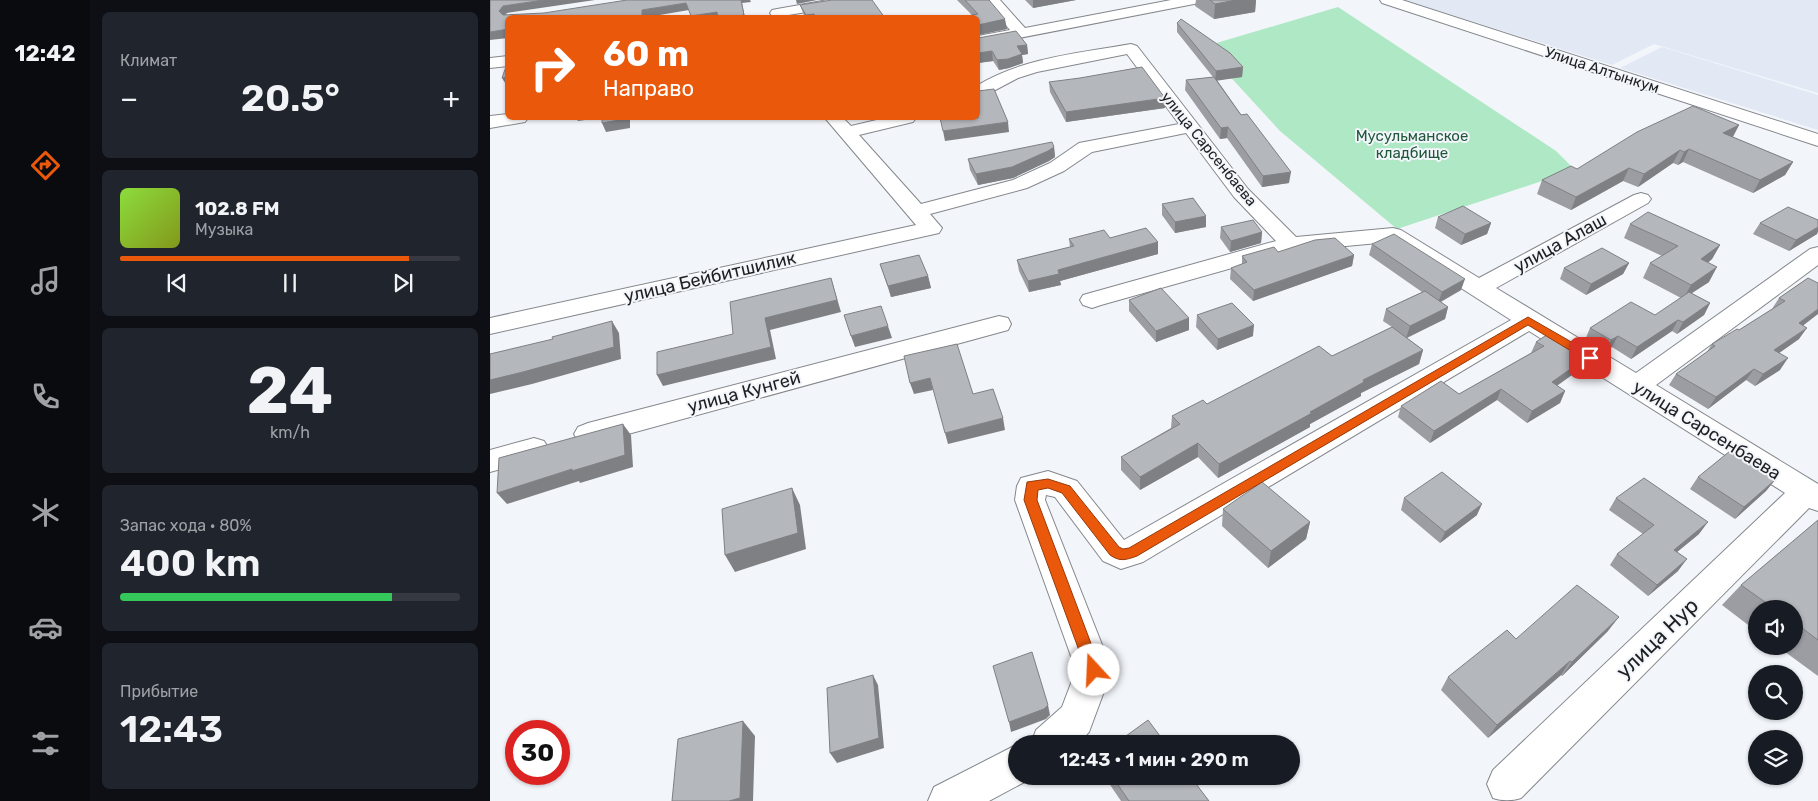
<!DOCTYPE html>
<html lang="ru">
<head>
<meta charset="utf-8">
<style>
  :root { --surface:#171b24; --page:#20242c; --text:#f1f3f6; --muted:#9ea1a6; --line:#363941; --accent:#ea580c }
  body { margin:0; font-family:Rubik,sans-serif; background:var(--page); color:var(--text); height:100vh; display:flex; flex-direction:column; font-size:19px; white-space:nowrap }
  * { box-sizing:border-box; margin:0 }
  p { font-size:16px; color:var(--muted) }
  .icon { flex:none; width:28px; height:28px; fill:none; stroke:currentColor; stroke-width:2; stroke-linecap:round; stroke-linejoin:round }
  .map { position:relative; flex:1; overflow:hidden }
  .drawer { display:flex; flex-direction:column; gap:12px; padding:12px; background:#0d0f14; width:400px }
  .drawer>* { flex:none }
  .hud { position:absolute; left:15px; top:15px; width:475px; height:105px; border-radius:8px; box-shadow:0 1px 4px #0004; background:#ea580c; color:#fff; overflow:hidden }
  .fabs { position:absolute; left:1258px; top:600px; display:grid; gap:10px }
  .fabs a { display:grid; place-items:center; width:55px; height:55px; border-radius:50%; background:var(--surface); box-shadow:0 1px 4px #0004; font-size:25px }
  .speed { position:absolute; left:15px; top:720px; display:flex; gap:10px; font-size:25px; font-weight:700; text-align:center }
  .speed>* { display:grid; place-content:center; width:65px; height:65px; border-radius:50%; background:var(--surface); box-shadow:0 1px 4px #0004; line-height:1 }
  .speed .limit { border:8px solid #d22; background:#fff; color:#111 }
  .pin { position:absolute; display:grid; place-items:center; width:42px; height:42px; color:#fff; margin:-21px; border-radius:10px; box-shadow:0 2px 8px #0006 }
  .me { position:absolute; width:55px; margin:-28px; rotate:340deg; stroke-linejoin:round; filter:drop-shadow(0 0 4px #0008) }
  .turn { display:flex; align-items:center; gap:18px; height:105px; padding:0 15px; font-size:22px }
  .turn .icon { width:65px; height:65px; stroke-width:2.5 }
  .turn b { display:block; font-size:35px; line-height:42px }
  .big { font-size:38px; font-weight:600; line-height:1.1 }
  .drawer .tile { flex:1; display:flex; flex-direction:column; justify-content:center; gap:8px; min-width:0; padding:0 18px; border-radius:8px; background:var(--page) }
  .drawer .dial { align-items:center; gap:0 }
  .dial b { font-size:65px; line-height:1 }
  .song { display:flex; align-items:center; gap:15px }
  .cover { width:60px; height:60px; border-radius:8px; background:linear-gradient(135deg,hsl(90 70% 55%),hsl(70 70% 35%)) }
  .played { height:5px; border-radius:2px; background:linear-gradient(90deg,var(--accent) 85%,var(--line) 85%) }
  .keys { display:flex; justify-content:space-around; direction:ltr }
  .heat { display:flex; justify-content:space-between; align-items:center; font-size:28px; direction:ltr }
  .charge { height:8px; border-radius:4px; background:linear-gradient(90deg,#34c759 80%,var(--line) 0) }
  .trip { position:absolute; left:518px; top:735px; width:292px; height:50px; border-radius:25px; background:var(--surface); box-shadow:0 1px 4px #0004; font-weight:600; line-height:50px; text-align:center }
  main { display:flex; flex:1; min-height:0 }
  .tab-bar { display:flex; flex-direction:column; width:90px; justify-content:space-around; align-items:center; background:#090b0e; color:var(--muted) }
  .tab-bar .icon { width:35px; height:35px }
  .tab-bar .on { color:var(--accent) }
  .tab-bar b { font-size:22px; color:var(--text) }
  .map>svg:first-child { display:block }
</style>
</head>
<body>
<main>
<nav class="tab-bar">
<b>12:42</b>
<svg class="icon on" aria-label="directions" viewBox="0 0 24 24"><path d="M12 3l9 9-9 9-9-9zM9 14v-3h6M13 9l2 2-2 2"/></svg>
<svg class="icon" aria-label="music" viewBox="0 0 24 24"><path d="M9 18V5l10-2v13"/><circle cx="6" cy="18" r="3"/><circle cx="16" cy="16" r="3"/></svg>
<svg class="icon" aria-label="phone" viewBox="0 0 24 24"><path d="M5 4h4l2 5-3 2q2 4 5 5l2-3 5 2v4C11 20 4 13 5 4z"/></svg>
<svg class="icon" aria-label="climate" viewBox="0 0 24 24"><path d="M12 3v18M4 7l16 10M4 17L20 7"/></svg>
<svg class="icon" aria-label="car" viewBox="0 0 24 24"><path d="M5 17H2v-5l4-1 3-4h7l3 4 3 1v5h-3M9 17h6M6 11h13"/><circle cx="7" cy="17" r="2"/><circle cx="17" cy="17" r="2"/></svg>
<svg class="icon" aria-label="filters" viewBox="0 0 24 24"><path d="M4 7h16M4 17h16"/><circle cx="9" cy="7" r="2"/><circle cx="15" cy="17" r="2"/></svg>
</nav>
<section class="drawer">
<div class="tile"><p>Климат</p>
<div class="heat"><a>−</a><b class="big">20.5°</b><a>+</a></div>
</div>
<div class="tile">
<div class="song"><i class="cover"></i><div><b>102.8 FM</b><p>Музыка</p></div></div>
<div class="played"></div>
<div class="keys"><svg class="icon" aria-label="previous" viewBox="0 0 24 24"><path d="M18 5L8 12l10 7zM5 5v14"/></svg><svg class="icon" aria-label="pause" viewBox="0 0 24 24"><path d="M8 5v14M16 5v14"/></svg><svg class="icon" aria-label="next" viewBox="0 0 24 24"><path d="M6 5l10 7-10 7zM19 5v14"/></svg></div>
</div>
<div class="tile dial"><b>24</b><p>km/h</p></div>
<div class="tile"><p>Запас хода · 80%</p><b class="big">400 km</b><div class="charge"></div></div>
<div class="tile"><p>Прибытие</p><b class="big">12:43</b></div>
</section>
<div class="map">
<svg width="1328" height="801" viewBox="0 0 1328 801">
  <rect width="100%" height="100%" fill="#f2f5fa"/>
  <path fill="#e2e9f5" d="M914,0H1328V93L1164,44L1122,65Z
    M1172,47L1328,95V130L1130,68Z"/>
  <path fill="#aee8c4" d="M848,7L1066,151L1085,170L907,229L790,131L713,47Z"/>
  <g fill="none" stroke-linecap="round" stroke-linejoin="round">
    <g stroke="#84878c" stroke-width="2">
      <path id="minor" d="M338,0H370L368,3L363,4L287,17L282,16L280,13L282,10L287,9Z
        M495,0H510L535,28L681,0H711L709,3L704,4L488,46V36L520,30Z
        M890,0H912L1328,134V146L892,3Z
        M641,44L647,46L758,189L806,237L903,228L911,230L989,278L1144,195L1151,193L1158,195L1161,199L1158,203L1006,288L1146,373L1320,249L1328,247V265L1166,385L1328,484V511L1319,508L1031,798C1022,801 1012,801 1003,798L997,784L1003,770L1295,493L1039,331L653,562L631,569L613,561L565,497L556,495L555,500L622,670L599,732L588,744H541L546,730L572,707L586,670L525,500L527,486L531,478L558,471L587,481L634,540L1021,320L899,242L802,251L611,305L602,308L593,305L590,300L593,295L786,241L744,197L696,133L602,152L574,171L537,188L440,214L452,228L449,233L0,334V318L426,225L335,118H353L361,126L395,118H426L423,122L369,135L431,204L523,180L560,163L589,143L689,124L637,54L547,72L528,78L494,96L488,97V85C533,58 589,53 641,44Z
        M18,56V66L0,68V58Z
        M18,114V118H38L35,122L0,128V116Z
        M509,316L518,318L521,324L518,330L98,445L88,441L84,434L88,427L98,423Z
        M44,438L54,441L59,449L54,457L0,472V450Z
        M526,745V776H541L540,779L499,801H438L444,787Z"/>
    </g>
    <use href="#minor" fill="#fff" fill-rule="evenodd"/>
  </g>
  <path fill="#9b9da2" d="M467,0H499L517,29L488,35V18L482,15Z
    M535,0H586L543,8Z
    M706,0H766L765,12L724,19L705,6Z
    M310,5L395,18H315Z
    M687,23L753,67L752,77L727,80L799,183L772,187L737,138L730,139L695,90L696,80L723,77L687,32Z
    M488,38L537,45L538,54L532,55L533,63L519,68L509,70L503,61L488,63Z
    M559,82L675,98V108L576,122L560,92Z
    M1249,125L1243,137L1303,162L1295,175L1263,193L1193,162L1188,165L1183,163L1148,187L1133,181L1081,210L1047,194L1052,180L1087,169Z
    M564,147L565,157L559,161L523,178L488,185L480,170L478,159Z
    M672,204L716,227L685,233L672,215Z
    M948,217L1001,223L997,234L971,245L945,228Z
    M1270,223L1327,234L1299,251L1263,234Z
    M1140,224L1230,245L1222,259L1218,263L1219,282L1201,293L1220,303L1214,315L1187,334L1182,331L1141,359L1122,347L1115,352L1095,340L1100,328L1165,315L1191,298L1153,278L1160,263L1172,256L1134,238Z
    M731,227L772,232L771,243L740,252L730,238Z
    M620,238L668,242V254L570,281L571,285L539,292L529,271L527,260L580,247L579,239Z
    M882,244L971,290L951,302L958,307L955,319L917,338L933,350L929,364L871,393V396L820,424V427L728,478L708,457L650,490L631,470V457L681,428L682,416L717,404L842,356L902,327L893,321L896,309L932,292L879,255Z
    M788,252L864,255L862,266L763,301L740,279L741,268L752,264V256Z
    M1139,263L1133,274L1096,295L1070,279L1074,268Z
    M390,264L438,276L441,288L401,297Z
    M1318,278L1313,325L1309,339L1289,353L1290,370L1265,386L1256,380L1218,409L1179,385L1186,374L1217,352L1222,344L1249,330L1282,309L1289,298Z
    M639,300L699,318V330L666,342L639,311Z
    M707,315L763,336L727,350L706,327Z
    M1046,342L1093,367L1067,386L1075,391L1070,403L1037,423L1007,400L940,443L908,417L911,406L969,394L1041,353Z
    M1208,477L1285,480L1276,491L1245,519L1200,489Z
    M914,498L987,515L950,543L911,510Z
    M1126,498L1209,534L1187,552L1188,571L1158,596L1120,565L1127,554L1153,534L1119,510Z
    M733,509L820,522L816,539L778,568L732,526Z
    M1328,520V676L1287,646H1304V609H1266V631L1232,605L1251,585Z
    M1118,631L1072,676L1071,675L998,738L951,690L958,677Z
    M614,776H700L719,801H631Z"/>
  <path fill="#7e8084" d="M54,0H105L17,13L13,18L9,11L13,6Z
    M251,0H260L261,2L252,3L255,18H236Z
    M306,0H327L307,4Z
    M543,0H586L543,8Z
    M746,0H766L765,12L724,19L725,4Z
    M196,3L199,10L152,18V10Z
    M227,12L229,18H201V16Z
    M324,14L325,18H317L316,15Z
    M515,19L517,29L488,35V25Z
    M18,29V38L0,40V32Z
    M537,45L538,54L532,55L533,63L519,68L509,70L507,60L527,46Z
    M502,51L503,61L488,63V53Z
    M753,67L752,77L725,81L726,71Z
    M18,77V86H17L12,78Z
    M675,98V108L576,122V112Z
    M86,118H109L88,121Z
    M135,118H140V128L116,132L112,123Z
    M518,122L519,132L455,141L453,131Z
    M1249,125L1242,138L1233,133Z
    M738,127L737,138L730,139L731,128Z
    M564,147L565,157L559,161L523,178L488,185L486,174Z
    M1199,149L1193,162L1188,165L1194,152Z
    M1190,150L1183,163L1148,187L1154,174Z
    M1303,162L1295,175L1263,193L1270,180Z
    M1139,168L1133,181L1081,210L1086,197Z
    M801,172L799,183L772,187L773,176Z
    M716,216V227L685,233V222Z
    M1001,223L997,234L971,245L975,234Z
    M1328,227V232L1327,234L1299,251L1306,240Z
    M772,232L771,243L740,252L741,241Z
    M668,242V254L570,281L571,285L539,292L538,281L568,270Z
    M1230,245L1222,259L1203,274L1211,259Z
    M864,255L862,266L763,301L764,290Z
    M1139,263L1133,274L1096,295L1101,284Z
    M1227,267L1219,282L1193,299L1201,285Z
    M438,276L441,288L401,297L398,286Z
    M341,278L351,312L280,330L286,359L173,386L167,375L275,318Z
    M975,279L971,290L948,303L952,292Z
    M1220,303L1214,315L1187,334L1193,322Z
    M958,307L955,319L916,338L920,326Z
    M1328,309V314L1301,335L1309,323Z
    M699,318V330L666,342V331Z
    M1188,320L1182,331L1141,359L1147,347Z
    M122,321L129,333L131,359L42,384L0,394V380Z
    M764,325L763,336L727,350L728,339Z
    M398,326L402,338L365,347L361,336Z
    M1317,328L1309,339L1276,362L1284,350Z
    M1128,336L1122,347L1115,352L1121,340Z
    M933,350L929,364L871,393V396L820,424V427L728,478L729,464L820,412L873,380Z
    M1099,356L1093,367L1056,393L1062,382Z
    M1298,358L1290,370L1265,386L1273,374Z
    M1264,369L1256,380L1218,409L1226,397Z
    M440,378L443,390L424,394L420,383Z
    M1011,389L1007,400L940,443L944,431Z
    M1075,391L1070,403L1037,423L1042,411Z
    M513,418L515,430L458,444L455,433Z
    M133,424L141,435L143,467L90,483L89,481L17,504L7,493L82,469Z
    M708,443V457L650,490V477Z
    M1285,480L1276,491L1245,519L1254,507Z
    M302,488L310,505L316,549L245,572L235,555Z
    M992,504L987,515L950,543L955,532Z
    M820,522L816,539L778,568L781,551Z
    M1218,522L1209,534L1176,561L1184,550Z
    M1197,559L1188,571L1158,596L1167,585Z
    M1129,617L1118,631L1072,676L1082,662Z
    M1080,661L1071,675L998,738L1007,725Z
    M383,675L388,685L394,748L347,763L340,753Z
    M558,705L560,715L556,719L521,732L519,722Z
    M253,721L265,736L263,801H239Z"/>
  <path fill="#b4b7bc" stroke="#7e8084" d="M0,0H54L13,6L9,11L13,15L54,13L137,0H251L254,15L236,18H228L227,12L201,16L196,3L152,10V18H18V29L0,32Z
    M342,0H382L395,18H325L324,14L316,15L310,5Z
    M475,0H499L515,19L488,25V18H466L488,14Z
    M720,0H746L725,4Z
    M691,19L740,53L753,67L726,71L687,23Z
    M526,31L537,45L527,46L532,54L518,59L507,60L502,51L488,53V38Z
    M18,61V77L12,78Z
    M652,67L675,98L576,112L559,82L590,78Z
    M724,77L751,115L757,114L801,172L773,176L738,127L731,128L696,80Z
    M504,89L518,122L453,131L450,118H488V91Z
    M1203,106L1249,125L1233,133L1303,162L1270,180L1199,149L1194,152L1190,150L1154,174L1139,168L1086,197L1052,180L1081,166L1087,169L1147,132Z
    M112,118H135V119L112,123Z
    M562,142L564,147L558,151L522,167L486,174L478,159Z
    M703,198L716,216L685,222L672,204Z
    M973,206L1001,223L975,234L948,217Z
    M1298,207L1328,220V227L1306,240L1270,223Z
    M1158,212L1230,245L1211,259L1227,267L1201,285L1160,263L1188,246L1140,224Z
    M763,220L772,232L741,241L731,227Z
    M656,228L668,242L568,270L569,274L538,281L527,260L584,246L579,239L614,230L620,238Z
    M904,234L975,279L952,292L882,244Z
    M845,238L864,255L764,290L741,268L757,262L752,256L784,247L788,252L825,240Z
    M1112,248L1139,263L1101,284L1074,268Z
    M429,255L438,276L398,286L390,264Z
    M341,278L347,300L275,318L281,347L167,375V352L243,334L240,302Z
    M1318,278L1328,283V309L1309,323L1317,328L1284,350L1298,358L1273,374L1264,369L1226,397L1186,374L1225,346L1222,344L1247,329L1249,330L1295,301L1289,298Z
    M671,288L699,318L666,331L639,300Z
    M935,291L958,307L920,326L896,309Z
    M1199,292L1220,303L1193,322L1188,320L1147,347L1128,336L1121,340L1100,328L1141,302L1165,315Z
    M742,303L764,325L728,339L707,315Z
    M391,306L398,326L361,336L354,315Z
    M122,321L124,347L33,372L0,380V354L63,339L62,337Z
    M902,327L933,350L873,380L874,382L820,412L822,413L729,464L708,443L650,477L631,457L690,424L682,416L713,400L717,404L829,346L842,356Z
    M1061,332L1099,356L1062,382L1075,391L1042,411L1011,389L944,431L911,406L951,381L969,394L1054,346L1046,342Z
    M467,344L483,394L503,389L513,418L455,433L440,378L420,383L414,356Z
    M133,424L135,455L82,471V469L7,493L9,458Z
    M1240,451L1285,480L1254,507L1208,477Z
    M952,472L992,504L955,532L914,498Z
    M1154,478L1218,522L1184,550L1197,559L1167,585L1127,554L1164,525L1126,498Z
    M772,482L820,522L781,551L733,509Z
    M302,488L308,533L235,555L232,509Z
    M1328,520V640L1304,622V609H1285L1251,585Z
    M1087,585L1129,617L1082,662L1080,661L1007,725L958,677L1017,630L1026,639Z
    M542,652L558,705L554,709L519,722L503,666Z
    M383,675L389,738L340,753L337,688Z
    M658,720L676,744H625Z
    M253,721L250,798L239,801H182L188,739Z
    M622,776H700L719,801H639Z"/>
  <path fill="#ea580c" stroke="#983908" d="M1038,317L1104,355L1106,358L1104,360H1096L1038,325L647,556C636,560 630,562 620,555L572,493L558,488L548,490L547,500L611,670L609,675L604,677L598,675L534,500L537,482L558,479L580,486L629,547L633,549L639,548Z"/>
  <g text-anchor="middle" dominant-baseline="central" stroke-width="4" stroke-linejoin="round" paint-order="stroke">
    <g font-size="15" fill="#1e1f21" stroke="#f2f5fa">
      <text transform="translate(1112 70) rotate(18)">Улица Алтынкум</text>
      <text transform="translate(719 149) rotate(51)">улица Сарсенбаева</text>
    </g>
    <g font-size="15" fill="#20573a" stroke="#f2f5fa">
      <text x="922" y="136">Мусульманское<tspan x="922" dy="17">кладбище</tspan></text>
    </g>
    <g font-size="18" fill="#1e1f21" stroke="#f2f5fa">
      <text transform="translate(1070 243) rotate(-29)">улица Алаш</text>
      <text transform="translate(220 277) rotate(-13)">улица Бейбитшилик</text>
      <text transform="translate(254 392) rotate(-15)">улица Кунгей</text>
      <text transform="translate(1217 430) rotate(32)">улица Сарсенбаева</text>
    </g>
    <g font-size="21" fill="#1e1f21" stroke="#f2f5fa">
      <text transform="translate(1167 638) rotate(-44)">улица Нур</text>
    </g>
  </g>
</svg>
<div class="fabs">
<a><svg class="icon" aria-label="sound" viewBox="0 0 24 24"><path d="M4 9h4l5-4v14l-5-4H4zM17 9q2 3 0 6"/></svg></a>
<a><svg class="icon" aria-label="search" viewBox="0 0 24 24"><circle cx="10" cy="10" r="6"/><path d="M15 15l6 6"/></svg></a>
<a><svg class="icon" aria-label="layers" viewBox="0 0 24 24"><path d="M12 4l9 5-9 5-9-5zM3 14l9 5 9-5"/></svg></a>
</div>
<div class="speed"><div class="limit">30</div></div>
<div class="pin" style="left:1100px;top:358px;background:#d93025"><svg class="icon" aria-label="arrive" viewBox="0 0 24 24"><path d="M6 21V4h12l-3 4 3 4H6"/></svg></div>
<svg class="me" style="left:604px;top:670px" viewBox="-20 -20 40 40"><circle r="19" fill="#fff"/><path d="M0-13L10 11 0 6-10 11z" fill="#ea580c"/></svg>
<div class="trip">12:43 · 1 мин · 290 m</div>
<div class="hud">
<div class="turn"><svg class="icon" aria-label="right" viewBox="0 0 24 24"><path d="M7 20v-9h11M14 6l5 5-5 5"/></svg><div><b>60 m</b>Направо</div></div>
</div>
</div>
</main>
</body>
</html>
